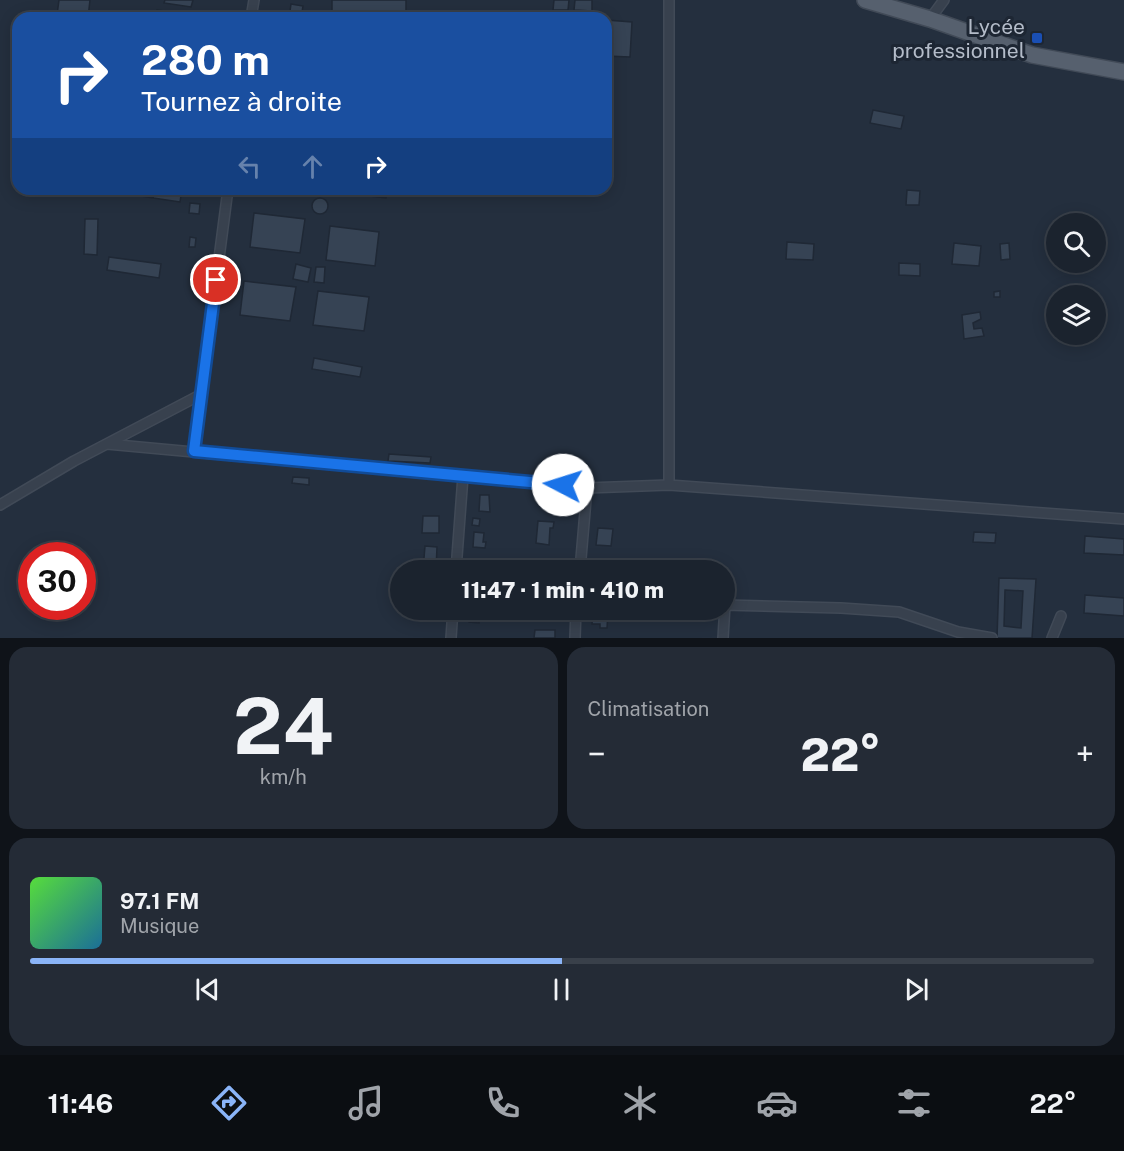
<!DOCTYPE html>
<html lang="fr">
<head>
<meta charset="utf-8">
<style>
  :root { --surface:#1b232e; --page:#242b36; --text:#f1f3f6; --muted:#a0a4aa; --line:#39404a; --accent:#8ab4f8 }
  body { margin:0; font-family:"Public Sans",sans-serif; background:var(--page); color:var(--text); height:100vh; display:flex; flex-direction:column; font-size:22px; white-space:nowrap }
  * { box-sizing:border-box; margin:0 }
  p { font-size:20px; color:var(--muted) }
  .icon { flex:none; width:33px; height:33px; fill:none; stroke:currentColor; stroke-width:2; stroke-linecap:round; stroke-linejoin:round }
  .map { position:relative; height:638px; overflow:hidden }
  .details { display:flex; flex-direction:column; gap:9px; padding:9px; background:#0f1319; flex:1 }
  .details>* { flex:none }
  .top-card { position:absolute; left:12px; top:12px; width:600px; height:183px; border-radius:18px; box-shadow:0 3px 15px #0003,0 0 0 2px var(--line); background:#1a4fa0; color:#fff; overflow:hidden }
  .buttons { position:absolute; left:1046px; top:213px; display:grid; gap:12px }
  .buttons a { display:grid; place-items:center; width:60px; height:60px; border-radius:50%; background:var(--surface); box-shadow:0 3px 15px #0003,0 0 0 2px var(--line); font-size:30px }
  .speed { position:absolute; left:18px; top:542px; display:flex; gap:12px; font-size:30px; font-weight:700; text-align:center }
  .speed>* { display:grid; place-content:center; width:78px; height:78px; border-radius:50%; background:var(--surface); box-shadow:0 3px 15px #0003,0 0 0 2px var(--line); line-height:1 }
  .speed .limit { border:9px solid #d22; background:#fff; color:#111 }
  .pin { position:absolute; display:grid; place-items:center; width:51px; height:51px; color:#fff; margin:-26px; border:3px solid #fff; border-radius:50%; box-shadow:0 2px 6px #0007 }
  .me { position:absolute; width:66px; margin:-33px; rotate:275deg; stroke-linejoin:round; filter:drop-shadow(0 0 4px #0008) }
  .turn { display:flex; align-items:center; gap:21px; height:126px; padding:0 30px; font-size:27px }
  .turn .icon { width:78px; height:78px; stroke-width:2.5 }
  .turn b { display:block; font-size:42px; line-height:51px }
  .lanes { display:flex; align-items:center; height:57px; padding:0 30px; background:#0003; justify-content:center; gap:30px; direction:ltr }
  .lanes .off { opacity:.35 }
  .big { font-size:45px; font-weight:800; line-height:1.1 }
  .details .widget { flex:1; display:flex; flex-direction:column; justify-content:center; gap:9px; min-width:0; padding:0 21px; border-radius:18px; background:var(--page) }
  .details .dial { align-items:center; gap:0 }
  .dial b { font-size:78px; line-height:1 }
  .song { display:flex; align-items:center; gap:18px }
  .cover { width:72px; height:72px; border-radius:9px; background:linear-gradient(135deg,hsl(110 70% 55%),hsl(200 70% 35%)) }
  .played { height:6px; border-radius:3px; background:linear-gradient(90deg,var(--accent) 50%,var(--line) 50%) }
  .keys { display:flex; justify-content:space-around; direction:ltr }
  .heat { display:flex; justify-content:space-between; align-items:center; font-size:33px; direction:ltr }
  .details .tiles { flex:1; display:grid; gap:9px; grid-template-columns:1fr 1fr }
  .widget:last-child { grid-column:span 2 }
  .trip { position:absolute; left:390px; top:560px; width:345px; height:60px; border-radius:30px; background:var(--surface); box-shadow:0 3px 15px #0003,0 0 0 2px var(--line); font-weight:800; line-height:60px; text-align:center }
  .dock { display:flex; height:96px; justify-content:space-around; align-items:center; background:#0b0e12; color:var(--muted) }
  .dock .icon { width:42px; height:42px }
  .dock .active { color:var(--accent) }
  .dock b { font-size:27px; color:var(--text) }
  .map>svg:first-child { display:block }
</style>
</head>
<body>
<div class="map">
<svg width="1124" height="638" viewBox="0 0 1124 638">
  <rect width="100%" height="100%" fill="#242f3e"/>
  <path fill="#364354" stroke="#1f2835" stroke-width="1.5" fill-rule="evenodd" d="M59,0H90L88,18L57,15Z
    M165,0H193L191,7L164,3Z
    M332,0H406V14H332Z
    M554,0H569L568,10H553Z
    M575,0H592V11L574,10Z
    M291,4L303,6L301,18H289Z
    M157,10L188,14L187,18H156Z
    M606,20L632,22L630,57L606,56Z
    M873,110L904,116L901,129L870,123Z
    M118,189H155L153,198L117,192Z
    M155,189H182L180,202L153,198Z
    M336,189H387L386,198L336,192Z
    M907,190L920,191L919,205H906Z
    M312 206a8 8 0 1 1 16 0a8 8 0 1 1-16 0Z
    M190,203L200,204L199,214L189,213Z
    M254,213L305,219L300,253L250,247Z
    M85,219H98L97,255L84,254Z
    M330,226L379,232L375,266L326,260Z
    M190,237L196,238L195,247H189Z
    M787,242L814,244L813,260L786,259Z
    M954,243L981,246L979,266L952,264Z
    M1009,243L1010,259L1001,260L1000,244Z
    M109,257L161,264L159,278L107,270Z
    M899,263L920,264V276L899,275Z
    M296,264L311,268L308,282L293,279Z
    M316,267H325L324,283L314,282Z
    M244,281L296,287L290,321L240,315Z
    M318,291L369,297L364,331L313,325Z
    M1000,291V297H994V292Z
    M980,312L981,319L973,323L974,329L982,328L984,336L964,339L962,315Z
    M314,358L362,367L360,377L312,369Z
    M389,454L431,457L430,463L388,461Z
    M293,477L309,478V485L292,483Z
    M480,495H489L490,512L479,511Z
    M423,516H439V533H422Z
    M473,518L480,519L479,526L472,525Z
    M538,521L554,522L553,528H550L549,545L536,543Z
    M598,528L613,529L611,546L596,545Z
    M474,532L484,533L483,542H486L485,548L473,547Z
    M974,532L996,533L995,543L973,542Z
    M1085,536L1124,539V555L1084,553Z
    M425,546L437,547L436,570H423Z
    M999,578L1036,579L1032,638H997ZM1005,590L1023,591L1021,628L1004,626Z
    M1085,595L1124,598V616L1084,613Z
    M469,609H479V623L469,622Z
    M528,609H547L546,619L527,618Z
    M593,612L608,613L607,628H600V624H592Z
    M535,630H555V638H534Z"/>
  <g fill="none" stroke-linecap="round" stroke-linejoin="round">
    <g stroke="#414a57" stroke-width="12">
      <path id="street" d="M669,0V485
        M251,18L254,0
        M930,19L944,0
        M107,444L587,488L669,485L1124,519
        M194,451L228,189
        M0,505L74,461L200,395
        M456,570L463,476
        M580,570L587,488
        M724,605L841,608L899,612L958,632L992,638
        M451,638L453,609
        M575,638L576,609
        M723,638L725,605
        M1052,638L1061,616"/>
    </g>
    <g stroke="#414a57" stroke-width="18">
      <path id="primary" d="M865,0L930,19L1032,55L1124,72"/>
    </g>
    <use href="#street" stroke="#38414e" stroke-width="9"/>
    <use href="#primary" stroke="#56606e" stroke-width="15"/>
  </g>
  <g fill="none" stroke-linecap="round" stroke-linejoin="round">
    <g stroke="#114b97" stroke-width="15">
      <path id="route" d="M216,280L194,451L563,485"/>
    </g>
    <use href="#route" stroke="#1a73e8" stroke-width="10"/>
  </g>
  <rect fill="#1a4fb4" stroke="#1d2633" stroke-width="2" x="1031" y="32" width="12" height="12" rx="3"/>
  <g text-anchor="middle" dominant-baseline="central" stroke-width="6" stroke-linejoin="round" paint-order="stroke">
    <g font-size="21" fill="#b4bcc9" stroke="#1d2633" text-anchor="end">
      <text x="1025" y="26">Lycée<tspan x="1025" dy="24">professionnel</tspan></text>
    </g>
  </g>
</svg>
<div class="buttons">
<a><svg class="icon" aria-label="search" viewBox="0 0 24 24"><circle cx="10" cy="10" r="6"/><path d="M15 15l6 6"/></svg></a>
<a><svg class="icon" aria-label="layers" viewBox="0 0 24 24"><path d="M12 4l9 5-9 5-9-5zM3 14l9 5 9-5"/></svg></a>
</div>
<div class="speed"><div class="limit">30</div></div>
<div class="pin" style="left:216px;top:280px;background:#d93025"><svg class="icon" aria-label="arrive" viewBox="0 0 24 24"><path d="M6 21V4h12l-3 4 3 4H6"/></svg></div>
<svg class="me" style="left:563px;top:485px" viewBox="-20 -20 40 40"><circle r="19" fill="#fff"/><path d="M0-13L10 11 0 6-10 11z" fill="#1a73e8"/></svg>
<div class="trip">11:47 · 1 min · 410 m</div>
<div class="top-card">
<div class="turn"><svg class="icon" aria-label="right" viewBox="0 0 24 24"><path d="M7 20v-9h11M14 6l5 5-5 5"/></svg><div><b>280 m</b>Tournez à droite</div></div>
<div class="lanes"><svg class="icon off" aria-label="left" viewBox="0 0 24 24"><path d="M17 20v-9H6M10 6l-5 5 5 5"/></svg><svg class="icon off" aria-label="ahead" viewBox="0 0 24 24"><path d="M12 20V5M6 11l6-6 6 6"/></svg><svg class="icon" aria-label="right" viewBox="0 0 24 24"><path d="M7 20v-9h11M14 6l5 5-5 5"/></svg></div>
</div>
</div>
<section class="details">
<div class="tiles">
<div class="widget dial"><b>24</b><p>km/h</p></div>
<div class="widget"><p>Climatisation</p>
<div class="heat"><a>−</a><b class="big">22°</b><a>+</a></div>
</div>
<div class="widget">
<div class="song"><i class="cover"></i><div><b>97.1 FM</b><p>Musique</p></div></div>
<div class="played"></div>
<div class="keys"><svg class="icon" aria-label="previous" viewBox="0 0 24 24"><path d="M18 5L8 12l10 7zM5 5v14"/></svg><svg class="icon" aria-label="pause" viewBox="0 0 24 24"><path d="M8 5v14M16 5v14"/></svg><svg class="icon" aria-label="next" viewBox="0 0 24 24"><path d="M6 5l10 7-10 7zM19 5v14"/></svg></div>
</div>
</div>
</section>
<nav class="dock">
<b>11:46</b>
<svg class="icon active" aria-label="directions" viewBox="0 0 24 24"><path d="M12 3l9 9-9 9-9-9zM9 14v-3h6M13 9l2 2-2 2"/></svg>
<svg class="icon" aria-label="music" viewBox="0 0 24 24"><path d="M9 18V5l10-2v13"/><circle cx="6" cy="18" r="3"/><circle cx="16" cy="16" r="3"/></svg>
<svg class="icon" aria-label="phone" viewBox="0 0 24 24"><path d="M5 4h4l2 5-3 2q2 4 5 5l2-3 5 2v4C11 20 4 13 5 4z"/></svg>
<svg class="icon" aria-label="climate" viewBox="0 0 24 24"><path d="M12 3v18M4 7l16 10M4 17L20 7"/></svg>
<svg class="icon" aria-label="car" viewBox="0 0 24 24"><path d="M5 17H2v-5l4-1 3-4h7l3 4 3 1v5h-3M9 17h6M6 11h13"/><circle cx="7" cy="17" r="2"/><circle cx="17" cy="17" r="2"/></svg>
<svg class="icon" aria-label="filters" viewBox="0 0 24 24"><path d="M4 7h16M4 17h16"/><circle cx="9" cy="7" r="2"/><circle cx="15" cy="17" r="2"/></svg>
<b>22°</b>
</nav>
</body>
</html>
